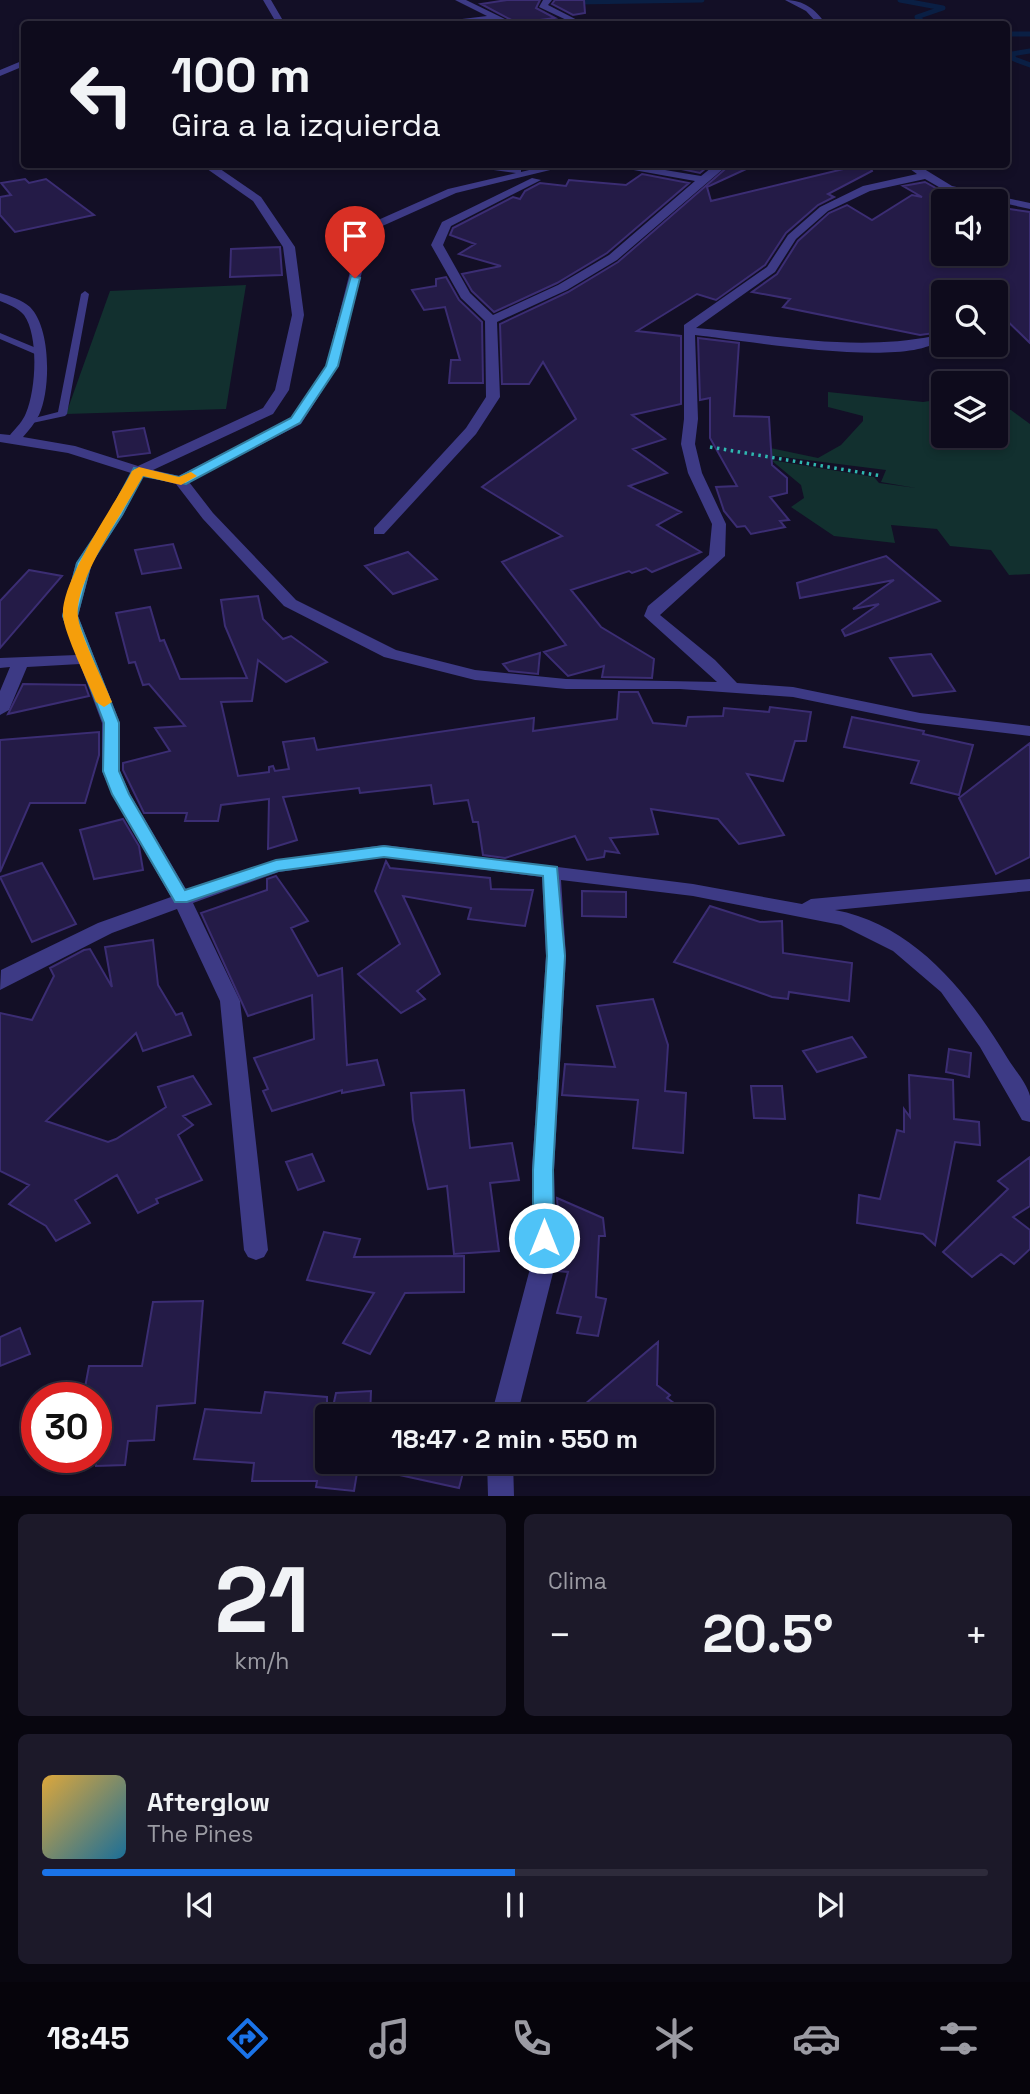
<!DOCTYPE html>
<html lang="es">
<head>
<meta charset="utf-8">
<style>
  :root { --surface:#0e0b1c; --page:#1c1929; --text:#f1f3f6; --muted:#9b9ba3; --line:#2e2b3b; --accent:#1a73e8 }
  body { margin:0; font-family:"Space Grotesk",sans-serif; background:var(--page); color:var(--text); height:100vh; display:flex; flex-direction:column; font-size:26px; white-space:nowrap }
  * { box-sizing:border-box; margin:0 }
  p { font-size:23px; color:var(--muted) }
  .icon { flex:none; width:38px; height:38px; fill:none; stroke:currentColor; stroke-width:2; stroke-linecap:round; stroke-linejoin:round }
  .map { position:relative; height:1496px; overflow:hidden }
  .panel { display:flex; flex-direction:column; gap:18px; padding:18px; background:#08060f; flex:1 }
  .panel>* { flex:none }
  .hud { position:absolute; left:21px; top:21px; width:989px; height:147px; border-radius:7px; box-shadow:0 4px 10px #0003,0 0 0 2px var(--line); background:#0e0b1c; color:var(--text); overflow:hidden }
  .controls { position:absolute; left:931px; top:189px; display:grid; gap:14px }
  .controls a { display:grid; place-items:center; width:77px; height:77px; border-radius:7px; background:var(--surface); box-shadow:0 4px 10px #0003,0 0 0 2px var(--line); font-size:35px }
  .speed { position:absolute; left:21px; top:1382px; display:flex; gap:14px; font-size:35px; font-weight:700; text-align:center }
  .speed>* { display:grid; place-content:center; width:91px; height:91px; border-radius:50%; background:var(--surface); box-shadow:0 4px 10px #0003,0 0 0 2px var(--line); line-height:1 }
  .speed .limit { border:10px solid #d22; background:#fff; color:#111 }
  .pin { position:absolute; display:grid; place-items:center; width:60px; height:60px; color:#fff; margin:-72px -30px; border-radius:50% 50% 50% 0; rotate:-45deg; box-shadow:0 0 7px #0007 }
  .pin .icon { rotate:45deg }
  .me { position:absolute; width:77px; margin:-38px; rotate:0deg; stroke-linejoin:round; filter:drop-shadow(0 0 5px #0008) }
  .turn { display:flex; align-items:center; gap:24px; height:147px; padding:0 35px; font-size:32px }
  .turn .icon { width:91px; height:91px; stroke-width:2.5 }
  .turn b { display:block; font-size:49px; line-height:60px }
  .big { font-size:52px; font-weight:800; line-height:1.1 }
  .panel .card { flex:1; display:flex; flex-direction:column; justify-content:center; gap:10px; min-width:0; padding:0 24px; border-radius:10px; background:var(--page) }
  .panel .dial { align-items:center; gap:0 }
  .dial b { font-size:91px; line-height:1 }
  .song { display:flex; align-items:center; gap:21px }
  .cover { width:84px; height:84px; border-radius:10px; background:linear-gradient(135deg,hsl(40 70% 55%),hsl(200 70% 35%)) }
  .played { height:7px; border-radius:4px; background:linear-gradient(90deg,var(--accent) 50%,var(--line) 50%) }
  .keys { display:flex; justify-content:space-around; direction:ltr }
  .heat { display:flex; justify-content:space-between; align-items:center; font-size:38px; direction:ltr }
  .panel .tiles { flex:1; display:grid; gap:18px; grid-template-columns:1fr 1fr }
  .card:last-child { grid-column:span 2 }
  .trip { position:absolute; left:315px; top:1404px; width:399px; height:70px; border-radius:7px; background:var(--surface); box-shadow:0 4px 10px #0003,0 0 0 2px var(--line); font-weight:800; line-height:70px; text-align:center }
  .tabs { display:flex; height:112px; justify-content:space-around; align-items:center; background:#06040b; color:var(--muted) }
  .tabs .icon { width:49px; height:49px }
  .tabs .on { color:var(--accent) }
  .tabs b { font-size:32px; color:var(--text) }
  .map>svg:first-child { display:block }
</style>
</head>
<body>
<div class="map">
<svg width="1030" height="1496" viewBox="0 0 1030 1496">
  <rect width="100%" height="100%" fill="#130f26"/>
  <path fill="#12302f" d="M246,285L226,409L66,414L110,291Z
    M828,392L923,402L943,399V436H996V408L1011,410L1030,424V574L1009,575L991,550L950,546L937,529L891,525L895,543L834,536L791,507L804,498L801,485L771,460L874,477L879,483L916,488L881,482L886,470L767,455L761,446L818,458L841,445L863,421V416L828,407Z"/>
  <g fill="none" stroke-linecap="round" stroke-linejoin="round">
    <path stroke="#0a1f44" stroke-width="5" d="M900,0L943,8L917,17L925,24
      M576,2L702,0
      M1006,34H1030
      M1030,51L1012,54L1014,59L1030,65"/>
  </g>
  <path fill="#241b47" stroke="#3b2d73" stroke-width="2" d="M507,0H540L536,8L555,18L517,23L481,4Z
    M555,0H584L585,13L573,15L552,4Z
    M657,164H711L700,173Z
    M731,164H757L707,187L711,201L864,164H869L872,171L828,194L834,197L818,205L786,233L765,265L716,300L697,294L637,331L681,336V404L632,415L665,439L633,449L667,473L629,486L681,512L657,525L701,552L652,572L646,568L632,573L629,571L571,590L601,627L654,659L652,678L602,677L604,666L568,676L544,652L566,645L502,562L562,536L482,487L576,419L543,362L529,384H502L500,324L568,292L618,262Z
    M642,174L689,183L607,253L557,283L494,312L472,291L462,274L501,266L459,254L475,244L450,235L453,228L513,197L520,199L525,191L540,183L566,186L569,180L626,185Z
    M25,179L29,183L46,179L94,215L15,232L0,215V197L11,195L1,183Z
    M925,182L943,192L957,196L941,199L943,200V254H996V207L1030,212V343L996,310V292H978L973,287L943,291V340L934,333L920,335L783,307L790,299L752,292L777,274L798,241L829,213L847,205L872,220L912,195L922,197L903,186Z
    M280,247L282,275L230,277L231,249Z
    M446,277L459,300L482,322L483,383H449L451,360H460L445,307L424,310L412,290L436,286V279Z
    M698,338L739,343L734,416L769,417L772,465L787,478V493L770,497L789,520L780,521L785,527L751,534L745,526L737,527L724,511L716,487L737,486L710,438V398L700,400Z
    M144,428L150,453L118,457L113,432Z
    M173,544L181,568L142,574L135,550Z
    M408,552L437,579L393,594L365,566Z
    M886,556L940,601L845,636L842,630L879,604L853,609L894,580L800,598L797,583Z
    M29,570L62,576L0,648V601Z
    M258,596L263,619L283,639L291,636L327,662L286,682L258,660L252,701L221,702L238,776L269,772V767L273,766L275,771L289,769L283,742L314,738L317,750L534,718L533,731L617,719L619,692H638L653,723L686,726L688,717L723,716L724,708L769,712L770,707L811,712L806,741H795L783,781L747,774L784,835L739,844L718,819L651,809L658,834L610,838L619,853L605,851L604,857L587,860L575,836L505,858L483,855L478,822H473L468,800L434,804L431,785L360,793L359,788L283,797L297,840L268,849L269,799L221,805L218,821H185L187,813H144L123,770V763L170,751L155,728L185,726L149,684L143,685L135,662L129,663L116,613L150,607L160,641L164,640L180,679L247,678L225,626L221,600Z
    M540,653L538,674L509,671L503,664Z
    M931,654L955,691L913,696L890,658Z
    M23,684L85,685L89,696L8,714Z
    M852,717L924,731L923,734L973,745L959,795L911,783L919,761L844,747Z
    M99,732V755L85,803H30L0,872V740Z
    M1030,743V857L996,874L959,798Z
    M123,819L139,846L143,870L94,879L80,830Z
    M386,861L390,868L490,878L491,889L533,890L525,926L468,919L471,908L403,896L440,974L417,991L425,999L401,1013L358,974L400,944L375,891Z
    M42,863L76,924L32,942L0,877Z
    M276,876L308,921L291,928L318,976L342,968L347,1065L377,1060L384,1085L342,1093V1090L272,1111L263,1091L268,1089L254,1058L314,1039L312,995L248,1016L201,913L267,890V879Z
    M582,891L626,892V917L582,916Z
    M710,906L760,922L782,921L783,953L852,963L849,1001L789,992L788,999L772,997L674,962Z
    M153,940L158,985L176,1015L182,1013L191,1035L143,1051L136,1033L46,1121L108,1142L116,1139L166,1107L158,1087L193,1076L211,1104L183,1116L193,1125L178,1135L202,1180L156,1199L158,1203L138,1213L117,1175L75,1200L90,1223L56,1241L46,1226L9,1204L29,1185L0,1171V1013L32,1020L54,976L50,968L84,950L90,949L112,987L105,947Z
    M653,999L668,1045L665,1091L686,1093L683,1153L633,1148L638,1100L562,1095L565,1064L615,1067L597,1006Z
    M852,1037L866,1057L817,1072L803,1051Z
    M949,1049L971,1053L969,1077L946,1072Z
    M909,1075L953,1080L954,1119L979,1122L980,1145L955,1142L935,1245L923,1234L857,1223L859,1195L880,1199L897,1130L904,1132V1109L910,1117Z
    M751,1086H782L785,1119L754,1118Z
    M464,1090L470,1148L512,1143L519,1180L490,1183L499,1251L454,1254L447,1186L428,1189L413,1120L411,1093Z
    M312,1154L324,1181L298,1190L286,1162Z
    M1030,1157V1206L1013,1217L1030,1230V1249L1014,1264L1001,1254L972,1277L943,1252L1008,1189L998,1181Z
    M557,1198L603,1218L605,1236H599L596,1297L606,1299L598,1336L577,1333L581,1317L557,1313L568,1272L558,1271L560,1236Z
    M324,1232L360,1239L354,1257L464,1256V1292L405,1293L370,1354L343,1343L374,1293L307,1280Z
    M203,1301L195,1403L157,1406L154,1440L128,1441L125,1465L96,1466V1398H83L89,1366H142L153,1302Z
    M20,1328L30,1354L0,1366V1337Z
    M658,1342L657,1385L670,1395L667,1398L692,1416H571Z
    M371,1391L370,1416H331L336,1393Z
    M265,1392L327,1397V1461H359L354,1491L316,1487L317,1481H252L254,1463L194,1459L205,1409L261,1413Z
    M382,1461H466L459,1488L381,1471Z"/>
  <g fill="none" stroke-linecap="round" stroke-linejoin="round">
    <path stroke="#2fb8b0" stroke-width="3.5" stroke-dasharray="2.5 4.5" stroke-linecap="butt" d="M710,447L882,476"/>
    <path fill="#3d3a85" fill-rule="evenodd" d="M85,291L89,294L67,414L65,416L23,425V421L58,412L81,294Z
      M0,333L41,350L42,352L35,354L0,339Z"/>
    <path fill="#3d3a85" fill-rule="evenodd" d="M263,0H271L285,24H277Z
      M455,0H466L515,24H505L496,21L462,23V19L487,16Z
      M543,0H552L548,5L585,24H575L539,7Z
      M785,0C804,0 815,9 826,24H818L806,11Z
      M24,60V66L0,76V70Z
      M200,164H213L261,197L295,247L304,315L289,390L273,414L153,470L179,476L291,418L326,366L353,260L369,224L448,189L516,173L450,164L517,167L521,168V172L554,164H575L456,193L378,228L365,260L338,366L301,424L189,482L213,513L296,600L396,650L475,670L566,679L717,682L644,616L648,606L709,555L712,524L688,473L681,444L684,419V325L767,267L788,235L820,207L863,186L917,174L903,164H916L952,186L1030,203V209L944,190L925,179L870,191L828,211L796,239L775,272L696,328C777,335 853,352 934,336L940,340C905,369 743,340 695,335L698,419L695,444L702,473L726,524L725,556L660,615L715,660L737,683L793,687L920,713L1030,726V736L920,723L793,697L680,689H566L475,680L384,657L284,606L203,519L176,484L143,476L123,515L92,563L78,616L120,723V771L130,794L187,891L276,860L384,845L693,884L802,904L811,899L1030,879V891L835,910C915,925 969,994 1008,1059C1015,1070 1027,1084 1030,1096C1030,1103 1030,1114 1030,1122L1022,1120L980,1047L941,992L893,951L841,925L693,896L561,880L566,956L554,1170L556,1261L517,1416H491L532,1261V1170L546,956L542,877L384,857L279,872L193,903L240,1001L268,1250L264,1257L256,1260L248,1257L244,1250L220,1001L177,909L112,933L0,990L1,970L98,923L171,897L112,794L102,771V723L80,664L27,667L9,710L0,715V691L10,667L0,668V658L77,655L62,616L76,563L109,515L131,473L68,453L0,442V434L10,435C16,428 23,421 26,413C36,390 39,336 24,315C18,308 8,304 0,301V293C10,296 22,300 30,307C51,328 51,389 39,415C35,423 29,430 23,437L75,446L138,466L263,408L275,390L292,315L283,247L253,201Z
      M600,164H629L701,176L716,164H729L617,260L567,290L497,322L500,397L476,434L384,534H374V528L466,428L486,397L485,321L461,298L431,245L442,222L532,178L541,180L451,226L443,245L470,293L493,315L558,285L609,255L695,181Z
      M487,1461H513L514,1496H488Z"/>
  </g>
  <path fill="#4fc3f7" stroke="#337fa1" stroke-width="2" d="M351,276L360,278L338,366L300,423L186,484L143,476L122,515L91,563L77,616L119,723V771L129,794L185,890L276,860L384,846L557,867L565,956L553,1170L554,1238L551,1244L544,1247L536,1244L533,1238V1170L547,956L543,876L384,857L278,871L187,902H175L112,794L103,771L104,723L63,616L77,563L109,515L134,468L179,477L291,418L326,366Z"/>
  <path fill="#f59e0b" d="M139,467L179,477L191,472L197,476L181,485L143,476C126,508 73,582 78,617C80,635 104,682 112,702L104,707L96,702C89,684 64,633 63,616C60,581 115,505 132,471Z"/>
</svg>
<div class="controls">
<a><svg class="icon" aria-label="sound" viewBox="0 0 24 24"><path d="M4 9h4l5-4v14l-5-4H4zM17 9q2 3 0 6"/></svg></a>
<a><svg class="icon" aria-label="search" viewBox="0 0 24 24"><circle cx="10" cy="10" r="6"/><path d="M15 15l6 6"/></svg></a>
<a><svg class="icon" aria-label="layers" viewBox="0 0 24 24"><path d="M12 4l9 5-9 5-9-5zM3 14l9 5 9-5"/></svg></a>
</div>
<div class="speed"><div class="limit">30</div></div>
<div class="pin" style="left:355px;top:278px;background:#d93025"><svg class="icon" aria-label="arrive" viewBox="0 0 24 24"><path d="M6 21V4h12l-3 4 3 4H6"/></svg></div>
<svg class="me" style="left:544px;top:1238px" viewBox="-20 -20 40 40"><circle r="17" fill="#4fc3f7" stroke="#fff" stroke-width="3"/><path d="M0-11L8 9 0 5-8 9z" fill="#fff"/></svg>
<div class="trip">18:47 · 2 min · 550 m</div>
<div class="hud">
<div class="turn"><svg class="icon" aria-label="left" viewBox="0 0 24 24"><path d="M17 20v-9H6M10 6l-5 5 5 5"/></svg><div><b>100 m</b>Gira a la izquierda</div></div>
</div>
</div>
<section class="panel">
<div class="tiles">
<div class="card dial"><b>21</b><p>km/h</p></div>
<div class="card"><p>Clima</p>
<div class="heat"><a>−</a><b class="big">20.5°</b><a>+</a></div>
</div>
<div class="card">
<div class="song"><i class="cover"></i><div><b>Afterglow</b><p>The Pines</p></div></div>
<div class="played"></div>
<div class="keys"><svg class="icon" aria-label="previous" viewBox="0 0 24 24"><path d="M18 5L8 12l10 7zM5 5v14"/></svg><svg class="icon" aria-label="pause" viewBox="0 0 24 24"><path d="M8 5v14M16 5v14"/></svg><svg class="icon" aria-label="next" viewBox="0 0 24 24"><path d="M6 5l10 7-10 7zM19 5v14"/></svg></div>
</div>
</div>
</section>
<nav class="tabs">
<b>18:45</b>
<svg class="icon on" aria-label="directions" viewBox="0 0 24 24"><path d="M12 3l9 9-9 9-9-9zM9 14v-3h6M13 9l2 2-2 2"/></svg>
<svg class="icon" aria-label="music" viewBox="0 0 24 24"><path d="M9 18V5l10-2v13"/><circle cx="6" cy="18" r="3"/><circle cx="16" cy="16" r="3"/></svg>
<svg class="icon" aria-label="phone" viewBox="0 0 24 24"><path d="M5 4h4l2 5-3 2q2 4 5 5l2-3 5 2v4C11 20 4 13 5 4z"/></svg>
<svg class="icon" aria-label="climate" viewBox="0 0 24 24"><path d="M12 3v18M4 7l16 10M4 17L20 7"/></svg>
<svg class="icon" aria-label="car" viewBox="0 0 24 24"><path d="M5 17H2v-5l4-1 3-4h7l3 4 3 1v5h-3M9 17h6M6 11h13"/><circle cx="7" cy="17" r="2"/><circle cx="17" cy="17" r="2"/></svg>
<svg class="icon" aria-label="filters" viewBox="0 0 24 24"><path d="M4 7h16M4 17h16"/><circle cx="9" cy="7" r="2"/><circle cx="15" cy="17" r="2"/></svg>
</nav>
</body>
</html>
